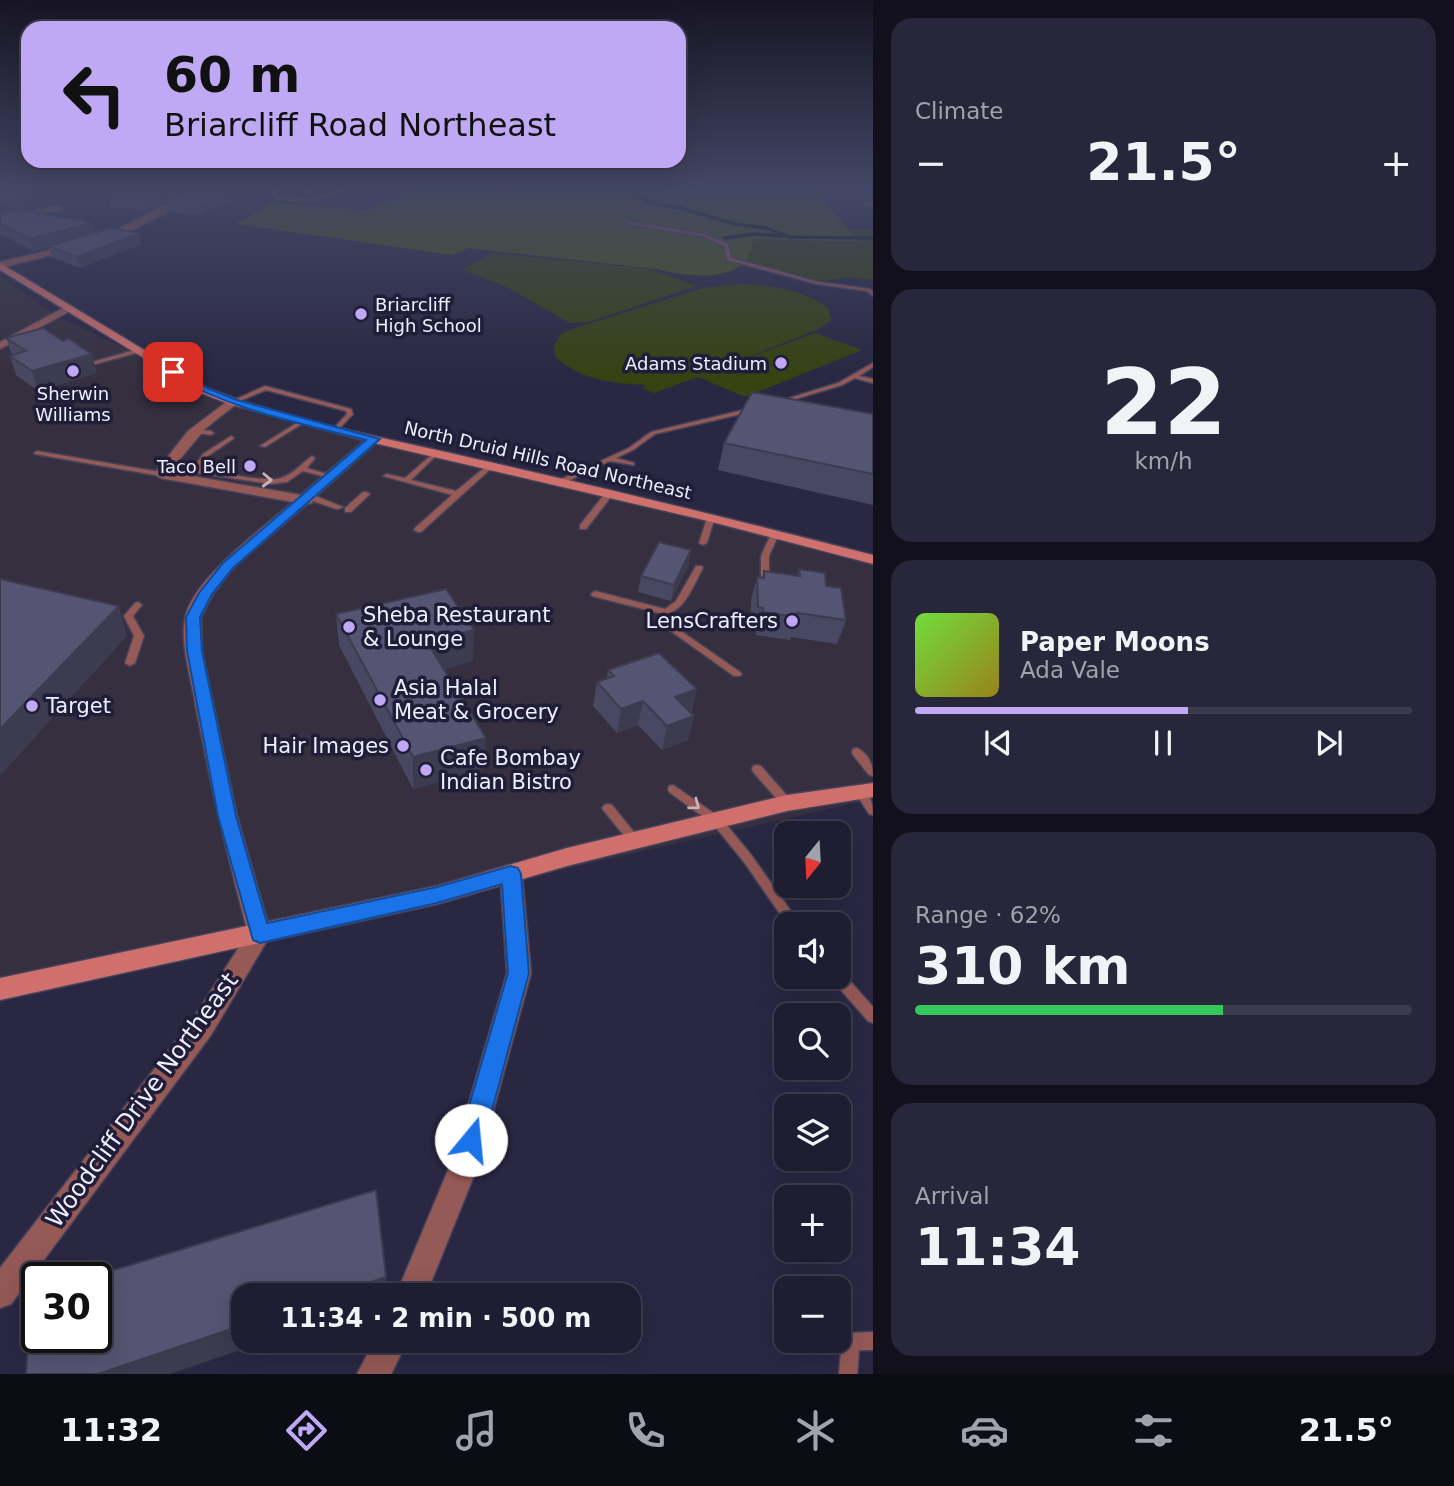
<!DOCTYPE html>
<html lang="en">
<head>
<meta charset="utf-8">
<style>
  :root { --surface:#1f1d32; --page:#27263a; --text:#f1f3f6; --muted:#a1a2ac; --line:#3c3b4d; --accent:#bfa9f4 }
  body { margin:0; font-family:"DejaVu Sans",sans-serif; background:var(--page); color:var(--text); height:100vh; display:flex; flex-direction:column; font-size:26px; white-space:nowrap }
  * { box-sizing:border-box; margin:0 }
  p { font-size:23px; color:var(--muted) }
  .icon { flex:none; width:38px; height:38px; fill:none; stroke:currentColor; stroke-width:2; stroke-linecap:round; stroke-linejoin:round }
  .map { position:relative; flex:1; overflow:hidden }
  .drawer { display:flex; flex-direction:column; gap:18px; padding:18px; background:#11101c; width:581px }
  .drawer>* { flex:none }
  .top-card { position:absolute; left:21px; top:21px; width:665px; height:147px; border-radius:21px; box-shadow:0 7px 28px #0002,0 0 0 2px var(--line); background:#bfa9f4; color:#111; overflow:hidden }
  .needle { width:46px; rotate:198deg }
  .fabs { position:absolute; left:774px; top:821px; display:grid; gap:14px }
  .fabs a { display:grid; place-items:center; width:77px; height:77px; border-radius:14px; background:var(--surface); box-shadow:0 7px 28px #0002,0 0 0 2px var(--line); font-size:35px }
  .speed { position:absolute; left:21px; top:1262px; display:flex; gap:14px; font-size:35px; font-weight:700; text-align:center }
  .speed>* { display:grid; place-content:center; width:91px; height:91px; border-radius:50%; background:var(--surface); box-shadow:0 7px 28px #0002,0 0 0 2px var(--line); line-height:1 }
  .speed .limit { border:4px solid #111; border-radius:10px; background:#fff; color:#111 }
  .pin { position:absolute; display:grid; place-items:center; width:60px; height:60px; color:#fff; margin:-30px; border-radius:14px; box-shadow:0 4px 10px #0006 }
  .me { position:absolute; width:77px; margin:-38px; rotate:17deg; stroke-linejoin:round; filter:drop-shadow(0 0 5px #0008) }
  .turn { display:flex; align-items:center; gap:24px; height:147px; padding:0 28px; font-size:32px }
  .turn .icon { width:91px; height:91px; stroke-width:2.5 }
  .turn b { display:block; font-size:49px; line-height:60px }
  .big { font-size:52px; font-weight:600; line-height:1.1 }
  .drawer .widget { flex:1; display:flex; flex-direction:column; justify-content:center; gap:10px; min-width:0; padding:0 24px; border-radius:21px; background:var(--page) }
  .drawer .dial { align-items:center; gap:0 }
  .dial b { font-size:91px; line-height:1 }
  .song { display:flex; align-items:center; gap:21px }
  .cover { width:84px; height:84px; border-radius:10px; background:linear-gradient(135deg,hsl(100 70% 55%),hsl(50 70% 35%)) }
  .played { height:7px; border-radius:4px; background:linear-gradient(90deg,var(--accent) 55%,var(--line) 55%) }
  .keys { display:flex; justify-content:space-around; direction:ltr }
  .heat { display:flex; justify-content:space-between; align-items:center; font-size:38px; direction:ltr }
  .charge { height:10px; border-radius:5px; background:linear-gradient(90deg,#34c759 62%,var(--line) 0) }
  .trip { position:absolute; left:231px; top:1283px; width:410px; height:70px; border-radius:21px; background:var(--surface); box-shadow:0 7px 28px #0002,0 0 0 2px var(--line); font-weight:600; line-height:70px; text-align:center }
  .menu { display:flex; height:112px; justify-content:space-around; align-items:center; background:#0c0c14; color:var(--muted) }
  .menu .icon { width:49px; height:49px }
  .menu .active { color:var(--accent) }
  .menu b { font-size:32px; color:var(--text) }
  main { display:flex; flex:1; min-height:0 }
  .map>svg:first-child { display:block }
</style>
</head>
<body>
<main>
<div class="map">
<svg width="873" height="1374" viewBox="0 0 873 1374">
  <rect width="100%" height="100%" fill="#292742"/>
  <path fill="#362f3f" d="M0,276L54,314L220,395L308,420L743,521L873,556V799L513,881L0,989Z"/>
  <path fill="#364210" d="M850,229L873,230V280L848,277L823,281L745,261L754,239L858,242Z
    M493,253L650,269L697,286L588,322L570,323L503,285L462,270Z
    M739,284C770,285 802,289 828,308L831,320L818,329L732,364L815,333L862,350L745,397L698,377L654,393L642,388L646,385C613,383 581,381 555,356L554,346L561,334L572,329L703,288Z"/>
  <path fill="#475713" d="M414,188H823L824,200L859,242L754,239C752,245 750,254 746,260C729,283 680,275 656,269L468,248L452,255L236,224L272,203L369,210Z"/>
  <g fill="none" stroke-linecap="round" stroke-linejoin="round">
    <path stroke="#0a1a1e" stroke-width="3.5" d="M619,188L632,191L650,203L677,207L735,224L767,228L789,237L873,238
      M724,238L755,234L782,236"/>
    <g stroke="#45435c" stroke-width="3">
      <path id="lane" d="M279,188H284L277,193L278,196L301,199L318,197L307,194L305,191L308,188H313L310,192L322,196L339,188H344C325,203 297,204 275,198L273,193Z
        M629,222L704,234L728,244L731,258L818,282L870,289L873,292V296L867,291L818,284L727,260L724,246L703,236L628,224Z
        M138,349L140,350V352L92,365L89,363Z
        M873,363V367L859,376L873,379V383L855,378L842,385L782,403L777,402L838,383Z
        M265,386L351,409L353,414L338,430L336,431L333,429L347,414L346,411L266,390L235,403L230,402Z
        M752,408L755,410L754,411L655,434L633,450L616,458L634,463V465L610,461L564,483H558L557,481L629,448L651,432Z
        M303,419L306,421L305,422L265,447L260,446Z
        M192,429L211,431L214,433L211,435L190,432L189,431Z
        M231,436L234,438L233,439L208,456L202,467L203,469C220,472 266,483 281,478C294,474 302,463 312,456L315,458L307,468L337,477L333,479L303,471L287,482L270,484L198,473L194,467L203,454Z
        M37,451L160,472L164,474L160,476L35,454L34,453Z
        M436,451L439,453L438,454L411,480L456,491L489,464L495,465L421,532H418L414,530L415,528L452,495L383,476L387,474L405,478Z
        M607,491H613L614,493L586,529H580V525Z
        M363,492H366L370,494L351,512H345V508Z
        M307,495H313L343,507L339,509H336L307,499Z
        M708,515H714L715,517L707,543L703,545L699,543Z
        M772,532H778L779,534L769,556V579L765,582L761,579V556Z
        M696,566H702L703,568C694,584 684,614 663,614L592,596L591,594L595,591L665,609L676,601Z
        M138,602L142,605L133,616L144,636L135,663L130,666L125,663L134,636L124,616L135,603Z
        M668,622L740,672L742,674L740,676H734L665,627L664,625Z
        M857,748C868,753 873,764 873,776L869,775L853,755L852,752L853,749Z
        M757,765L761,766L791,800L792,803L791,806L787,807L783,806L753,772L752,769L753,766Z
        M673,785L721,818L752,856L800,924H787L744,862L713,824L669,792L668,789L669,786Z
        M860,788C871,793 873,804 873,815L869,814L855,792L856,789Z
        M608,804L612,805L638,837L640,840L638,843L634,845L630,843L604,811L602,808L604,805Z
        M838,971L842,972L873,1007V1023L868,1021L832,980L831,976H838Z
        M873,1332V1350H859L857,1374H839L842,1342L845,1336L851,1333Z"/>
    </g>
    <g stroke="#45435c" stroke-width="3">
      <path id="street" d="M199,188H208C193,199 111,246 97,239Z
        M864,202H873V206H864Z
        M59,206L62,210L0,221V217Z
        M71,245L74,249L0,268V262Z
        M67,306L70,307V311L0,349V342Z
        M229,400L239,402L206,428L169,472L301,495L370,436L380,439L313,499L312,503L307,504L233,568L213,594L201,617L202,651L237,816L271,934L211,1035L11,1304L0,1308V1268L193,1019L248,933C227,855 210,782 195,703C191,677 180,645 185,618C192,579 264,527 293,502L160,478L154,474L188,431Z
        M511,865L519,868L522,874L531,973L479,1163L426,1295H396L451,1163L507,973L500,874L503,868Z
        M375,1340H408L391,1374H357Z"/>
    </g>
    <g stroke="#45435c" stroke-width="3">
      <path id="secondary" d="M0,263L209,389C294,422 387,438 476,459C609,489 741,521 873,555V564L708,521L374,443L229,404L201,393L0,270Z
        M873,783V797L787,811L567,866L437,904L0,1000V978L437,886L567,848L787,795Z"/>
    </g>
    <use href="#lane" fill="#955956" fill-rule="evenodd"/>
    <use href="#street" fill="#955956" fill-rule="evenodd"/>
    <use href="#secondary" fill="#d0706d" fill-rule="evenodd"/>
  </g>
  <path fill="#494862" d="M0,188H60L31,200H25L23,210L94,233L142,244L80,268L51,257L49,247L34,251L0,234Z
    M253,188L203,215L167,212L165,202L147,210L110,207L108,197Z
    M6,338L97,373L38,391L16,375L10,356L12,355Z
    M873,414V505L718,470L724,443Z
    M691,550L688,566L671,601L638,592L641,576Z
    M799,569L826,586L846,620L837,644L791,637L790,640L756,635V631L751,630V600L757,577L762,578L764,571L797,576Z
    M336,614L473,661L444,669L484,769L413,789L339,645Z
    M608,670L697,689L691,713L694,716L688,740L662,750L638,725L617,733L593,706L597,682L607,679Z"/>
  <path fill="#3c3b50" d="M32,188H60L31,200L29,190Z
    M169,188H192L147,210L145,200Z
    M232,188H253L203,215L201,205Z
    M22,189L25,200L23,210L0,216V205Z
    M92,223L95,235L34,251L30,239Z
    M139,233L142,244L80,268L77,257Z
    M92,354L97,373L38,391L32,371Z
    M691,550L688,566L671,601L674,585Z
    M119,606L127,636L0,776V729Z
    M474,630L473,661L427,673V642Z
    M697,689L690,713L675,697Z
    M643,701L638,725L617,733L621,709Z
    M694,716L688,740L662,750L667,726Z
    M486,738L484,769L413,789V757Z
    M386,1277L389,1295H333Z
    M243,1325V1340H269L170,1374H98Z"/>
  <path fill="#555472" stroke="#3c3b50" stroke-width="2" d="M0,188H32L29,190L22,189L20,199L0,205Z
    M125,188H169L145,200L108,197Z
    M191,188H232L201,205L165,201Z
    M19,209L92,223L30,239L0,224V212Z
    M112,228L139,233L77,257L48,246Z
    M43,328L63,341L69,339L92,354L32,371L10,356L26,351L6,338Z
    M752,392L873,414V474L724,443Z
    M659,542L691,550L674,585L641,576Z
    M799,569L825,573L826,586L841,588L846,620L797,613V617L763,612V608L758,607L757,577L764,578V571L800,576Z
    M0,579L119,606L0,729Z
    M446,589L474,630L427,642L486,738L413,757L336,614Z
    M659,653L697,689L675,697L694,716L667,726L643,701L621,709L597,682L614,676L608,670Z
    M376,1190L386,1277L333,1295H243V1325L98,1374H26L31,1295L37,1293V1337H96V1278H88Z"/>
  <defs><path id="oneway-chevron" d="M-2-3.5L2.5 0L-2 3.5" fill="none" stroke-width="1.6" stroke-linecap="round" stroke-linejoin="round" transform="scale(1.75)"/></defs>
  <g stroke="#cab2ba">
    <use href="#oneway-chevron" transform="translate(267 480) rotate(2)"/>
    <use href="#oneway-chevron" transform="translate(695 805) rotate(37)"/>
  </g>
  <linearGradient id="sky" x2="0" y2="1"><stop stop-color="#171524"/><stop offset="0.49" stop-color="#434765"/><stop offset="1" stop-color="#434765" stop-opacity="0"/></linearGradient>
  <rect width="873" height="381" fill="url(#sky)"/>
  <path fill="#1a73e8" stroke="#114b97" stroke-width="2" d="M170,370H177L209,389L237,400L380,439L233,568L212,594L200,617L202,651L236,816L267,923L437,887L511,866L518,868L521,874L529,973L484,1140L480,1149L471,1152L463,1149L459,1140L508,973L502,884L437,903L260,943L253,940L218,816L187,651L186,617L199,593L223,563L366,440C299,423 230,410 170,374Z"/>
  <g fill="#bfa9f4" stroke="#201d38" stroke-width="2.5">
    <circle cx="361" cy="314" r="7"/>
    <circle cx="781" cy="363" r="7"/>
    <circle cx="73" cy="371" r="7"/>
    <circle cx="250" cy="466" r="7"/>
    <circle cx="792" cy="621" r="7"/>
    <circle cx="349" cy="627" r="7"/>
    <circle cx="380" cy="700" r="7"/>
    <circle cx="32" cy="706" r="7"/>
    <circle cx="403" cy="746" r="7"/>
    <circle cx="426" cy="770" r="7"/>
  </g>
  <g text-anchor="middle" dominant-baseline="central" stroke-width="7" stroke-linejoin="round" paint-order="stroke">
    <g font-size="18" fill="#eeeefd" stroke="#201d38" text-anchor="end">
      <text x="375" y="304" text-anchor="start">Briarcliff<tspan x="375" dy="21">High School</tspan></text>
      <text x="767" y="363">Adams Stadium</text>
      <text x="73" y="393" text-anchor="middle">Sherwin<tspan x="73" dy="21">Williams</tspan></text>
      <text x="236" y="466">Taco Bell</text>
    </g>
    <g font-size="18" fill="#eeeefd" stroke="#201d38">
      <text transform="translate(548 460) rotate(13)">North Druid Hills Road Northeast</text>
    </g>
    <g font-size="21" fill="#eeeefd" stroke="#201d38" text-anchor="start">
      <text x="363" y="615">Sheba Restaurant<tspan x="363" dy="24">&amp; Lounge</tspan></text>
      <text x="778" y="621" text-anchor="end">LensCrafters</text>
      <text x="394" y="688">Asia Halal<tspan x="394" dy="24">Meat &amp; Grocery</tspan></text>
      <text x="46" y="706">Target</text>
      <text x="389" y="746" text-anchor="end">Hair Images</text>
      <text x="440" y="758">Cafe Bombay<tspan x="440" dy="24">Indian Bistro</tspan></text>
    </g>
    <g font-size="24" fill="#eeeefd" stroke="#201d38">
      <text transform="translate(142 1100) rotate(-54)">Woodcliff Drive Northeast</text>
    </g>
  </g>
</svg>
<div class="fabs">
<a><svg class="needle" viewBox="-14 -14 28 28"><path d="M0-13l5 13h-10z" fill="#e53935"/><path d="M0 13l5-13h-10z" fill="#a1a2ac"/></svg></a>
<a><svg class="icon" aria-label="sound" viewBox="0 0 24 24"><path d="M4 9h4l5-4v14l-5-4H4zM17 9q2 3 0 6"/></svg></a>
<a><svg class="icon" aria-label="search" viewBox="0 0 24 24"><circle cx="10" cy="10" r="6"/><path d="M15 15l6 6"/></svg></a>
<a><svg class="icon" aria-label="layers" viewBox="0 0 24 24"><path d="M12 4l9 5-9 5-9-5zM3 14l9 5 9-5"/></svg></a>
<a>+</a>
<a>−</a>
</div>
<div class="speed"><div class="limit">30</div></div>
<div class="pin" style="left:173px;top:372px;background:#d93025"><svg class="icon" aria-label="arrive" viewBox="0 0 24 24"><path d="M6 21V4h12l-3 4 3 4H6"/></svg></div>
<svg class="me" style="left:471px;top:1140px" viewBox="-20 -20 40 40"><circle r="19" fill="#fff"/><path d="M0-13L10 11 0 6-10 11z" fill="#1a73e8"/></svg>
<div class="trip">11:34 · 2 min · 500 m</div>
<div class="top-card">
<div class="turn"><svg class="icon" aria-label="left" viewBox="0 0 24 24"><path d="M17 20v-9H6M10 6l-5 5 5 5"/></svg><div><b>60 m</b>Briarcliff Road Northeast</div></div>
</div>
</div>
<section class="drawer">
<div class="widget"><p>Climate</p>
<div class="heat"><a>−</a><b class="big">21.5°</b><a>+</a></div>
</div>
<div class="widget dial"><b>22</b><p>km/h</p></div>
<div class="widget">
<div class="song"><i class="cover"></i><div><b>Paper Moons</b><p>Ada Vale</p></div></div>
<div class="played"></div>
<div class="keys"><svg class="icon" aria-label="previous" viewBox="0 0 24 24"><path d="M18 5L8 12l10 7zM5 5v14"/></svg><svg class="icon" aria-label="pause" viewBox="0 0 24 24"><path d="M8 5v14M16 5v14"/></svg><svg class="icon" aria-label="next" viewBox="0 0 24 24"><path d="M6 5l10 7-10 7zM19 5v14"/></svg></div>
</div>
<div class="widget"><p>Range · 62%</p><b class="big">310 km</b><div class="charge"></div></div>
<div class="widget"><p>Arrival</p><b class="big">11:34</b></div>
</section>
</main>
<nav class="menu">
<b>11:32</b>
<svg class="icon active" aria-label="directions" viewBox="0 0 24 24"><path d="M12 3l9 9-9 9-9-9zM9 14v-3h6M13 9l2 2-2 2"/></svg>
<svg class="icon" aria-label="music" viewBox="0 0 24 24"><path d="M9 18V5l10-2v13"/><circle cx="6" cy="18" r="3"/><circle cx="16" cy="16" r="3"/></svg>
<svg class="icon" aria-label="phone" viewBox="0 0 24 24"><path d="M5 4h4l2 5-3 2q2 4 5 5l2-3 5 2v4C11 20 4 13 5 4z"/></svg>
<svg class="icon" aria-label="climate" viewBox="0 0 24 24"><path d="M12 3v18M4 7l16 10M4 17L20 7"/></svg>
<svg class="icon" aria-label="car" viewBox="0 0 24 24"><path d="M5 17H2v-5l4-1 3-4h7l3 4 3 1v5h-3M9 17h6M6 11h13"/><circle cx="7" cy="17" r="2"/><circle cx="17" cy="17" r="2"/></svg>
<svg class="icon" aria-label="filters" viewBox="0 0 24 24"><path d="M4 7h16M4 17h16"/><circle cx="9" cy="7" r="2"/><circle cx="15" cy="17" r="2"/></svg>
<b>21.5°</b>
</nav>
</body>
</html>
